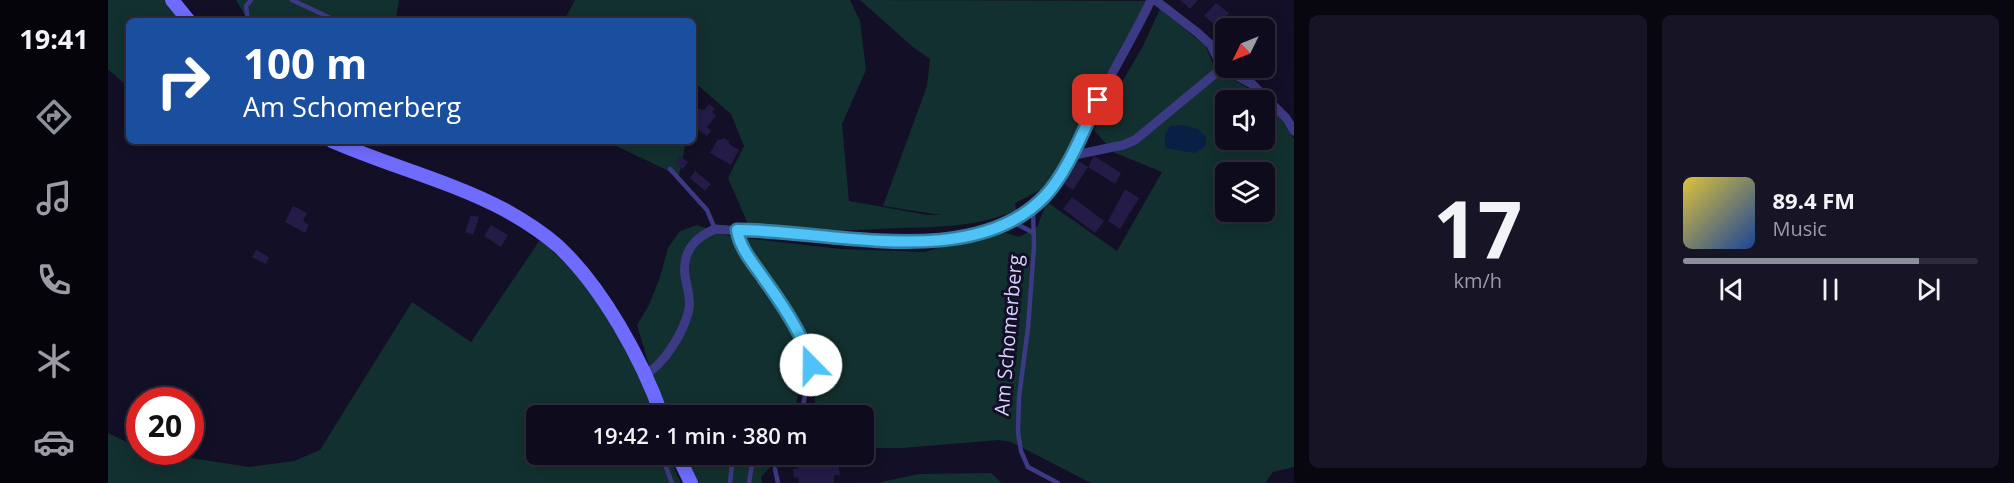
<!DOCTYPE html>
<html lang="en">
<head>
<meta charset="utf-8">
<style>
  :root { --surface:#0e0b1c; --page:#171425; --text:#f1f3f6; --muted:#9b9ba3; --line:#2e2b3b; --accent:#8c9099 }
  body { margin:0; font-family:"Open Sans",sans-serif; background:var(--page); color:var(--text); height:100vh; display:flex; flex-direction:column; font-size:22px; white-space:nowrap }
  * { box-sizing:border-box; margin:0 }
  p { font-size:20px; color:var(--muted) }
  .icon { flex:none; width:33px; height:33px; fill:none; stroke:currentColor; stroke-width:2; stroke-linecap:round; stroke-linejoin:round }
  .map { position:relative; flex:1; overflow:hidden }
  .panel { display:flex; flex-direction:column; gap:15px; padding:15px; background:#08060f; width:720px }
  .panel>* { flex:none }
  .banner { position:absolute; left:18px; top:18px; width:570px; height:126px; border-radius:9px; box-shadow:0 3px 15px #0003,0 0 0 2px var(--line); background:#1a4fa0; color:#fff; overflow:hidden }
  .needle { width:39px; rotate:227deg }
  .controls { position:absolute; left:1107px; top:18px; display:grid; gap:12px }
  .controls a { display:grid; place-items:center; width:60px; height:60px; border-radius:9px; background:var(--surface); box-shadow:0 3px 15px #0003,0 0 0 2px var(--line); font-size:30px }
  .speed { position:absolute; left:18px; top:387px; display:flex; gap:12px; font-size:30px; font-weight:700; text-align:center }
  .speed>* { display:grid; place-content:center; width:78px; height:78px; border-radius:50%; background:var(--surface); box-shadow:0 3px 15px #0003,0 0 0 2px var(--line); line-height:1 }
  .speed .limit { border:9px solid #d22; background:#fff; color:#111 }
  .pin { position:absolute; display:grid; place-items:center; width:51px; height:51px; color:#fff; margin:-26px; border-radius:12px; box-shadow:0 3px 9px #0006 }
  .me { position:absolute; width:66px; margin:-33px; rotate:338deg; stroke-linejoin:round; filter:drop-shadow(0 0 4px #0008) }
  .turn { display:flex; align-items:center; gap:21px; height:126px; padding:0 18px; font-size:27px }
  .turn .icon { width:78px; height:78px; stroke-width:2.5 }
  .turn b { display:block; font-size:42px; line-height:51px }
  .panel .tile { flex:1; display:flex; flex-direction:column; justify-content:center; gap:9px; min-width:0; padding:0 21px; border-radius:9px; background:var(--page) }
  .panel .dial { align-items:center; gap:0 }
  .dial b { font-size:78px; line-height:1 }
  .song { display:flex; align-items:center; gap:18px }
  .cover { width:72px; height:72px; border-radius:9px; background:linear-gradient(135deg,hsl(50 70% 55%),hsl(220 70% 35%)) }
  .played { height:6px; border-radius:3px; background:linear-gradient(90deg,var(--accent) 80%,var(--line) 80%) }
  .keys { display:flex; justify-content:space-around; direction:ltr }
  .panel .tiles { flex:1; display:grid; gap:15px; grid-template-columns:repeat(2,1fr) }
  .trip { position:absolute; left:418px; top:405px; width:348px; height:60px; border-radius:9px; background:var(--surface); box-shadow:0 3px 15px #0003,0 0 0 2px var(--line); font-weight:600; line-height:60px; text-align:center }
  main { display:flex; flex:1; min-height:0 }
  .dock { display:flex; flex-direction:column; width:108px; justify-content:space-around; align-items:center; background:#06040b; color:var(--muted) }
  .dock .icon { width:42px; height:42px }
  .dock .current { color:var(--accent) }
  .dock b { font-size:27px; color:var(--text) }
  .map>svg:first-child { display:block }
</style>
</head>
<body>
<main>
<nav class="dock">
<b>19:41</b>
<svg class="icon current" aria-label="directions" viewBox="0 0 24 24"><path d="M12 3l9 9-9 9-9-9zM9 14v-3h6M13 9l2 2-2 2"/></svg>
<svg class="icon" aria-label="music" viewBox="0 0 24 24"><path d="M9 18V5l10-2v13"/><circle cx="6" cy="18" r="3"/><circle cx="16" cy="16" r="3"/></svg>
<svg class="icon" aria-label="phone" viewBox="0 0 24 24"><path d="M5 4h4l2 5-3 2q2 4 5 5l2-3 5 2v4C11 20 4 13 5 4z"/></svg>
<svg class="icon" aria-label="climate" viewBox="0 0 24 24"><path d="M12 3v18M4 7l16 10M4 17L20 7"/></svg>
<svg class="icon" aria-label="car" viewBox="0 0 24 24"><path d="M5 17H2v-5l4-1 3-4h7l3 4 3 1v5h-3M9 17h6M6 11h13"/><circle cx="7" cy="17" r="2"/><circle cx="17" cy="17" r="2"/></svg>
</nav>
<div class="map">
<svg width="1186" height="483" viewBox="0 0 1186 483">
  <rect width="100%" height="100%" fill="#130f26"/>
  <path fill="#12302f" fill-rule="evenodd" d="M0,0H57L74,21H21V88L0,69Z
    M128,0H291L288,19L294,21H140Z
    M467,0H742L752,21L758,70L734,124L741,201L820,215H833L775,206L819,86L822,59L805,47L752,0L1038,1L1021,42L940,186L907,203L908,210C872,227 829,227 791,228C741,231 692,231 643,231L620,178L636,146L623,114L585,81V21H456Z
    M1052,9L1098,46L1104,62L1120,77L1140,88L1158,102L1168,112L1186,139V467L1165,472L1157,483H983L903,442L891,440L794,448H756V416L706,415L709,353L636,238L732,249L816,252L892,231L911,237L929,227L939,202L1009,251L1054,172L1005,152L986,130L1035,46ZM1118,100H1156V140H1118ZM1118,172H1156V212H1118Z
    M498,141H578L571,176Z
    M589,225L627,238L647,280L673,315L697,360L686,415H556L529,325L541,305L552,277L560,248L572,231Z
    M432,240C470,272 505,319 526,364C534,381 540,398 547,415L429,416V454L560,455L573,483H0V433L31,448L32,452H44L141,467L186,461L212,450L304,302L363,342Z
    M569,455H673L653,477L654,483H585Z
    M883,473L894,483H768L811,474Z"/>
  <path fill="#0a1f44" d="M1073,125L1090,129L1098,137V145L1087,153L1057,148V135L1062,126Z"/>
  <path fill="#241b47" d="M1072,0H1090L1082,9Z
    M1108,3L1121,13L1109,27L1096,16Z
    M1156,52L1162,57L1156,64Z
    M601,104L607,109L604,112L608,116L599,127L603,131L599,136L585,126V108L596,110Z
    M615,138L621,141V144L631,150L623,165L602,153L610,139L613,140Z
    M572,156L580,162L575,169L567,164Z
    M986,156L1013,173L1007,184L980,167Z
    M970,161L980,167L965,190L956,184Z
    M587,171L603,184L597,191L582,178Z
    M1017,189L1031,198L1012,229L1000,221Z
    M964,197L996,221L987,233L955,209Z
    M185,206L199,213L195,221L201,225L197,233L177,222Z
    M363,215L371,217L365,235L357,232Z
    M383,225L400,235L393,247L376,236Z
    M148,250L161,257L158,264L144,257Z
    M730,461L732,475H726V483H691L690,477L686,478L685,469L690,468V464Z"/>
  <g fill="none" stroke-linecap="round" stroke-linejoin="round">
    <path stroke="#3d3a85" stroke-width="4.5" d="M184,0L229,21
      M140,21L138,6L143,0
      M585,89L588,91
      M562,169L599,210L607,229
      M925,209L926,247L920,328L911,397L910,432L913,451L920,467L950,483
      M903,221L924,232
      M629,230L634,246L673,302L701,354L703,365L693,416
      M553,454L564,483
      M667,469L670,483
      M622,483L625,454
      M641,483L645,458L643,454"/>
    <path stroke="#3d3a85" stroke-width="9" d="M1047,0L1090,33L1103,45L1114,68
      M962,156L1015,145L1027,140L1114,68L1144,84L1178,118L1186,131
      M537,375C557,363 576,332 581,309C583,299 579,287 577,276C574,252 586,238 607,229L786,242C847,241 918,234 953,176C966,154 976,129 987,106C1005,70 1026,36 1043,0"/>
    <path stroke="#6f6bff" stroke-width="14" d="M64,0L81,21
      M224,141C281,166 342,181 397,210C415,220 434,232 450,246C494,287 534,359 554,416
      M569,454L583,483"/>
  </g>
  <g fill="none" stroke-linecap="round" stroke-linejoin="round">
    <g stroke="#337fa1" stroke-width="15">
      <path id="route" d="M703,365C698,339 672,301 656,279C646,264 632,249 629,230C722,230 865,272 937,196C959,173 976,129 990,100"/>
    </g>
    <use href="#route" stroke="#4fc3f7" stroke-width="10"/>
  </g>
  <g text-anchor="middle" dominant-baseline="central" stroke-width="6" stroke-linejoin="round" paint-order="stroke">
    <g font-size="20" fill="#d9d4ff" stroke="#130f26">
      <text transform="translate(900 335) rotate(-85)">Am Schomerberg</text>
    </g>
  </g>
</svg>
<div class="controls">
<a><svg class="needle" viewBox="-14 -14 28 28"><path d="M0-13l5 13h-10z" fill="#e53935"/><path d="M0 13l5-13h-10z" fill="#9b9ba3"/></svg></a>
<a><svg class="icon" aria-label="sound" viewBox="0 0 24 24"><path d="M4 9h4l5-4v14l-5-4H4zM17 9q2 3 0 6"/></svg></a>
<a><svg class="icon" aria-label="layers" viewBox="0 0 24 24"><path d="M12 4l9 5-9 5-9-5zM3 14l9 5 9-5"/></svg></a>
</div>
<div class="speed"><div class="limit">20</div></div>
<div class="pin" style="left:990px;top:100px;background:#d93025"><svg class="icon" aria-label="arrive" viewBox="0 0 24 24"><path d="M6 21V4h12l-3 4 3 4H6"/></svg></div>
<svg class="me" style="left:703px;top:365px" viewBox="-20 -20 40 40"><circle r="19" fill="#fff"/><path d="M0-13L10 11 0 6-10 11z" fill="#4fc3f7"/></svg>
<div class="trip">19:42 · 1 min · 380 m</div>
<div class="banner">
<div class="turn"><svg class="icon" aria-label="right" viewBox="0 0 24 24"><path d="M7 20v-9h11M14 6l5 5-5 5"/></svg><div><b>100 m</b>Am Schomerberg</div></div>
</div>
</div>
<section class="panel">
<div class="tiles">
<div class="tile dial"><b>17</b><p>km/h</p></div>
<div class="tile">
<div class="song"><i class="cover"></i><div><b>89.4 FM</b><p>Music</p></div></div>
<div class="played"></div>
<div class="keys"><svg class="icon" aria-label="previous" viewBox="0 0 24 24"><path d="M18 5L8 12l10 7zM5 5v14"/></svg><svg class="icon" aria-label="pause" viewBox="0 0 24 24"><path d="M8 5v14M16 5v14"/></svg><svg class="icon" aria-label="next" viewBox="0 0 24 24"><path d="M6 5l10 7-10 7zM19 5v14"/></svg></div>
</div>
</div>
</section>
</main>
</body>
</html>
